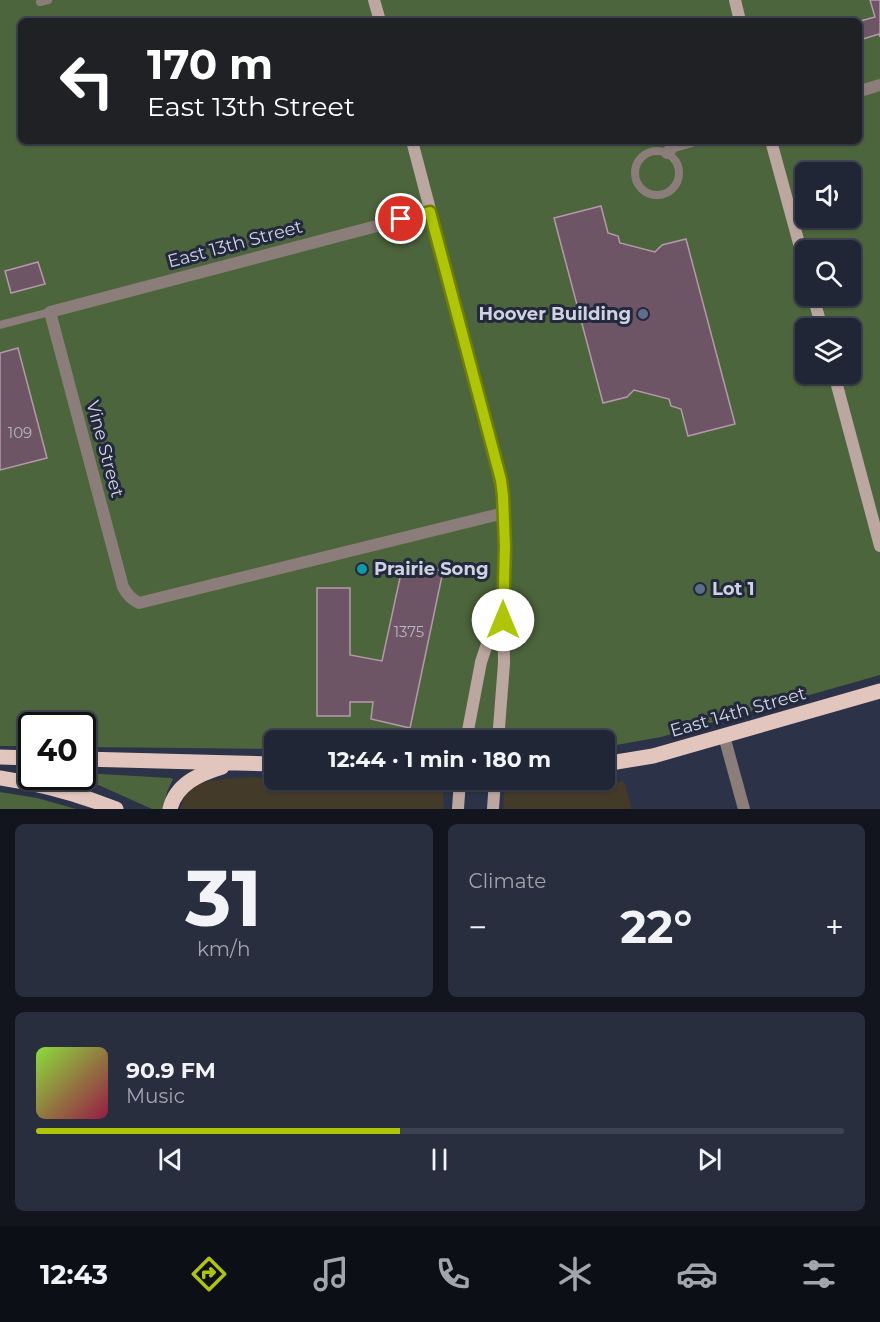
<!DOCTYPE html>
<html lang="en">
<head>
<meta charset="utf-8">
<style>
  :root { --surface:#212636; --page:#292e3e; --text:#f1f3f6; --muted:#a2a5ad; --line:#3e4351; --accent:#aec508 }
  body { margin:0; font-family:Montserrat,sans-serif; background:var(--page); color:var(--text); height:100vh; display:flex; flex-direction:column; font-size:22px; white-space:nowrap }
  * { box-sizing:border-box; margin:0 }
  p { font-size:20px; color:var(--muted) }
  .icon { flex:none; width:33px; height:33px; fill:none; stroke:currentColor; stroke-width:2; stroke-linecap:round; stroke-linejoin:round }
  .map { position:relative; height:809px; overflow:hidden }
  .sheet { display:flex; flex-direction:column; gap:15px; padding:15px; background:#12151e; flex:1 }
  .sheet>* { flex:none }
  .hud { position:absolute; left:18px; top:18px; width:844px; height:126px; border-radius:9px; box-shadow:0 2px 4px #0004,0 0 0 2px var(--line); background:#202124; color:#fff; overflow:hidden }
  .fabs { position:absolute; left:795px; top:162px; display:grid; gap:12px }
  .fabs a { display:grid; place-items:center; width:66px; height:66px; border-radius:9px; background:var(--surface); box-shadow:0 2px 4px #0004,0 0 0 2px var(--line); font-size:30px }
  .speed { position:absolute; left:18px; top:712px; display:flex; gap:12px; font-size:30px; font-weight:700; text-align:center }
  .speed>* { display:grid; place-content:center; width:78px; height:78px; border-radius:50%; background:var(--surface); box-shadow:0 2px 4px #0004,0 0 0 2px var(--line); line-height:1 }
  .speed .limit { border:3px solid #111; border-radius:9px; background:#fff; color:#111 }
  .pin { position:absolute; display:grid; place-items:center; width:51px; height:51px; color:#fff; margin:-26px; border:3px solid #fff; border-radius:50%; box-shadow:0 2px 6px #0007 }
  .me { position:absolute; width:66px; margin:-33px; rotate:0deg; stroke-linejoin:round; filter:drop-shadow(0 0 4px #0008) }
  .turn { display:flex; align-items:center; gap:21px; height:126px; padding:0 30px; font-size:27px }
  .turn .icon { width:78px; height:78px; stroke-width:2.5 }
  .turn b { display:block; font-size:42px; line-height:51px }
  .big { font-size:45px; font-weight:700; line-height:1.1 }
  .sheet .tile { flex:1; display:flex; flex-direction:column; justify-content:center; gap:9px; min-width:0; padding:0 21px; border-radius:9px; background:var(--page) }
  .sheet .dial { align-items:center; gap:0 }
  .dial b { font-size:78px; line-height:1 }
  .song { display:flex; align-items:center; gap:18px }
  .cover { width:72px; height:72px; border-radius:9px; background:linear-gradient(135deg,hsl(90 70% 55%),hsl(340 70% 35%)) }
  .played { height:6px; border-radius:3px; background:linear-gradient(90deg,var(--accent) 45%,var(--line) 45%) }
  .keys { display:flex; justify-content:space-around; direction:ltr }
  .heat { display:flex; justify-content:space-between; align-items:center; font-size:33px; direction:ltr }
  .sheet .tiles { flex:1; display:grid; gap:15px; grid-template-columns:1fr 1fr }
  .tile:last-child { grid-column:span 2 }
  .trip { position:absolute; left:264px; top:730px; width:351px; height:60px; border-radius:9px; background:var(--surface); box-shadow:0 2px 4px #0004,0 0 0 2px var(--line); font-weight:700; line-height:60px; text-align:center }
  .dock { display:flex; height:96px; justify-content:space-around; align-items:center; background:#0d0f16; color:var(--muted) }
  .dock .icon { width:42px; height:42px }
  .dock .selected { color:var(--accent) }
  .dock b { font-size:27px; color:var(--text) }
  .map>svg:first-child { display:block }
</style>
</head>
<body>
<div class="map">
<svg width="880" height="809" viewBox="0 0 880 809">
  <rect width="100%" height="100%" fill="#2c3248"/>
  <path fill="#433a29" d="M254,777L289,782L434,780L440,784L443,791L444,809H180L186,792L196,784L221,779Z
    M624,781L632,809H503L504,794L508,789L596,786Z"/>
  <path fill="#4d653c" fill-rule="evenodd" d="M0,0H880V675L661,737L605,747L604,741H274V749L83,747L82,726H32L31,746H0ZM21,21H860V141H21ZM806,172H850V218H806ZM806,250H850V296H806ZM806,328H850V374H806Z
    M83,773L170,778L173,779L167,792L163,809H152L94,783L69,777H82Z
    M0,792L37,798L76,809H0Z"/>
  <path fill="#6d5566" stroke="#b499ab" stroke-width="1.5" d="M870,0H880V37L879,34L860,40V21L875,17Z
    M601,206L608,233L618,236L620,243L655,252L662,245L686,239L735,424L688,436L681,409L671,406L669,399L634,390L627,397L603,403L554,218Z
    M38,262L45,284L11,293L5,271Z
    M18,348L47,458L0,470V353Z
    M403,564L443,571L410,728L371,719L373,702H350V716H317V588H350V655L382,661Z"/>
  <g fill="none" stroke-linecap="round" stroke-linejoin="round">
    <path stroke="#8b7d79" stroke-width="8" d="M40,2L48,0
      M635 173a22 22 0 1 1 44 0a22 22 0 1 1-44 0Z
      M0,325L50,312"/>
    <path stroke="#8b7d79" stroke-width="12" d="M860,91L880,85
      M667,153L674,146L692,141
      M430,212L50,312L123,587C127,595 131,599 139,603L504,513
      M724,736L744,809"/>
    <path stroke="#bca6a0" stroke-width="12" d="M374,0L380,21
      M735,0L740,21
      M412,141L490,437L503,496L505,546L503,599L504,663L498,741
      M771,141L806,269
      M813,296L822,328
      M834,374L880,546
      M466,741L481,662L500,605
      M458,809L460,780
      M493,809L495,780"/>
    <path stroke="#e2c6be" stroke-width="15" d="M0,757L32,758
      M82,759L274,764
      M604,764L653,756L880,691
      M0,778C41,784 78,794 116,809
      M170,809C176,784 199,774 222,767"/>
  </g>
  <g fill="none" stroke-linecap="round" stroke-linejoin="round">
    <g stroke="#718005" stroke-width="15">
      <path id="route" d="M401,219L430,212L501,480L503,496L505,546L503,620"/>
    </g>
    <use href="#route" stroke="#aec508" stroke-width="10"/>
  </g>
  <g fill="#5c6f8a" stroke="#23283d" stroke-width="2">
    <circle cx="643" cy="314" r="6"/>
    <circle cx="700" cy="589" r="6"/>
  </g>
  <circle fill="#0f9aa8" stroke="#23283d" stroke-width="2" cx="362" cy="569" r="6"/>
  <g text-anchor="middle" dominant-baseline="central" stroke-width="6" stroke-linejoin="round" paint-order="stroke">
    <g font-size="15" fill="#b6b4c2">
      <text x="20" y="432">109</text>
      <text x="409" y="631">1375</text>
    </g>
    <g font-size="18" fill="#cfd3e1" stroke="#23283d">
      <text transform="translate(235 244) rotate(-15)">East 13th Street</text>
      <text transform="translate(105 449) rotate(75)">Vine Street</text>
      <text transform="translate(738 712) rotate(-16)">East 14th Street</text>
    </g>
    <g font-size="18" font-weight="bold" fill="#cfd3e1" stroke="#23283d" text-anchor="start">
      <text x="631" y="314" text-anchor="end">Hoover Building</text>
      <text x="374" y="569">Prairie Song</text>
      <text x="712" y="589">Lot 1</text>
    </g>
  </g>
</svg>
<div class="fabs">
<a><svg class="icon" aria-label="sound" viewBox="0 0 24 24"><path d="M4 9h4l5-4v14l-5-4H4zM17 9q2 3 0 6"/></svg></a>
<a><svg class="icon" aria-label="search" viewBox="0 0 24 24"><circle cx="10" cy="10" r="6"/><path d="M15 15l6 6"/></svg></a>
<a><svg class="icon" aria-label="layers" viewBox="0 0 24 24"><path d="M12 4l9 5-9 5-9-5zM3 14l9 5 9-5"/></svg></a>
</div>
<div class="speed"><div class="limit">40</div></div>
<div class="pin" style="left:401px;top:219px;background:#d93025"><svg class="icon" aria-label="arrive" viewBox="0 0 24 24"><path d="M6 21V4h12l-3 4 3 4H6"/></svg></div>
<svg class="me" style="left:503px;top:620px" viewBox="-20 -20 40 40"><circle r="19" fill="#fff"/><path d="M0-13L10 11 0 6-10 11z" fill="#aec508"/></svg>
<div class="trip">12:44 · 1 min · 180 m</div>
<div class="hud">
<div class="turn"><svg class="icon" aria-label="left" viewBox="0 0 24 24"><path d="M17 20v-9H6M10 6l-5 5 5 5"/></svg><div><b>170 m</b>East 13th Street</div></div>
</div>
</div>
<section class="sheet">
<div class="tiles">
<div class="tile dial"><b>31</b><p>km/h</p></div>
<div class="tile"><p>Climate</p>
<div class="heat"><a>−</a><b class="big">22°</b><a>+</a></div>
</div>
<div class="tile">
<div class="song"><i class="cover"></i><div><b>90.9 FM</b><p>Music</p></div></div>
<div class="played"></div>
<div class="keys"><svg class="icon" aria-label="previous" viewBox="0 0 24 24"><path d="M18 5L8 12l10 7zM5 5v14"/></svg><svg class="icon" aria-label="pause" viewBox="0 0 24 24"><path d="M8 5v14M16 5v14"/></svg><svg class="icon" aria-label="next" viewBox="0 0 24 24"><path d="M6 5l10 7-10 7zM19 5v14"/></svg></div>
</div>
</div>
</section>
<nav class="dock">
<b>12:43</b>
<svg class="icon selected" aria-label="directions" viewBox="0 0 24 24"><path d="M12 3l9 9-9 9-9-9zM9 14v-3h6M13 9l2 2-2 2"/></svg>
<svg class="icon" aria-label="music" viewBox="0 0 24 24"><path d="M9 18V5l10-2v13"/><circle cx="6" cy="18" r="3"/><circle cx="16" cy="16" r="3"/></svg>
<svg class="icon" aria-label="phone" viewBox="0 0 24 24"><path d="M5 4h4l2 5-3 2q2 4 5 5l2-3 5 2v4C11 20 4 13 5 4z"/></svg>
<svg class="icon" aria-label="climate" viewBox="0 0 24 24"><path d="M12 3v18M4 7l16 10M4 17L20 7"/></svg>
<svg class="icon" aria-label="car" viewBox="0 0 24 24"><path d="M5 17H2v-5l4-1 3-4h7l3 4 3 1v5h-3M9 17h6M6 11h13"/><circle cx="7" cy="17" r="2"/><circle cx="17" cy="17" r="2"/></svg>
<svg class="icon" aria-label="filters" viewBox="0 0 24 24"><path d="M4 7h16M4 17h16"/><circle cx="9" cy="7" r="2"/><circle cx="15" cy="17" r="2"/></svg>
</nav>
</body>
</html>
